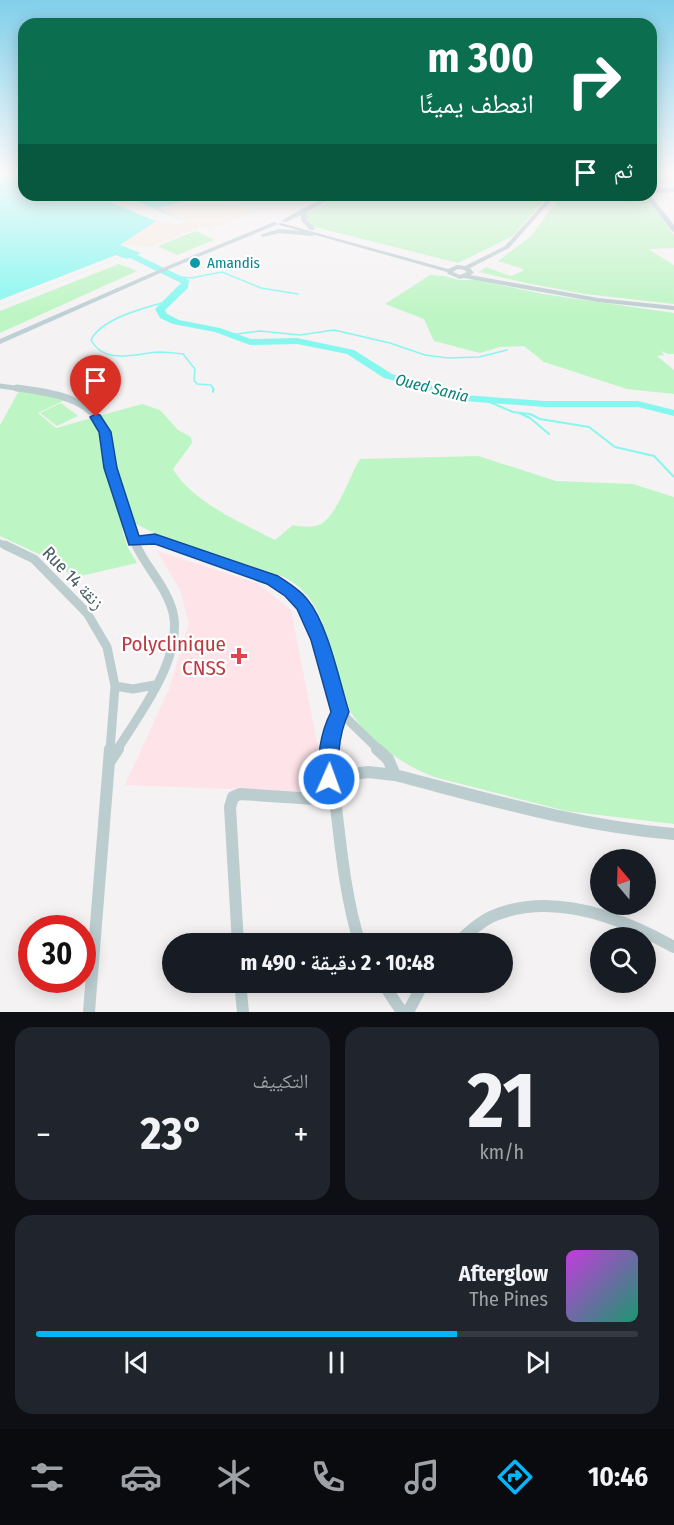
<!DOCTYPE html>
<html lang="ar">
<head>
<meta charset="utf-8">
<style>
  :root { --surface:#171b24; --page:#20242c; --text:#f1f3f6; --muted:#9ea1a6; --line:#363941; --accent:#05b5fc }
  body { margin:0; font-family:"Fira Sans Condensed","Noto Naskh Arabic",sans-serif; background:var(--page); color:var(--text); direction:rtl; height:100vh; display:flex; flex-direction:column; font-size:22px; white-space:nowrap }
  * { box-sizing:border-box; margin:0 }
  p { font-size:20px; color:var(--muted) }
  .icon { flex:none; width:33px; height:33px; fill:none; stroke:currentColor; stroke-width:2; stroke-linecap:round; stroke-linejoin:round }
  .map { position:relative; height:1012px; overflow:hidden; direction:ltr }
  .side { display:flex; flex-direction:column; gap:15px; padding:15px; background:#0d0f14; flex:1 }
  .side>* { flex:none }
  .hud { position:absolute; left:18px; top:18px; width:639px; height:183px; border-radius:18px; box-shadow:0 3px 15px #0003; direction:rtl; background:#0b6e4f; color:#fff; overflow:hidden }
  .needle { width:39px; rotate:341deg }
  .tools { position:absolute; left:590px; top:849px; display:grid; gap:12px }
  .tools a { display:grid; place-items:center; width:66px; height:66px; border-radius:50%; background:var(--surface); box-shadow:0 3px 15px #0003; font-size:30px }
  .speed { position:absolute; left:18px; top:915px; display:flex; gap:12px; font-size:30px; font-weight:700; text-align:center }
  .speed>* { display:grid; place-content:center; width:78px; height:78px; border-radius:50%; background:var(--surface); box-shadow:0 3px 15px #0003; line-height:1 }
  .speed .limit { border:9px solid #d22; background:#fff; color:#111 }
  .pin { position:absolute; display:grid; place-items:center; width:51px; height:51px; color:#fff; margin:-62px -26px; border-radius:50% 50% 50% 0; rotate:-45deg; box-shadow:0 0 6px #0007 }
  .pin .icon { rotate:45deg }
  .me { position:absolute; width:66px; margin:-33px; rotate:2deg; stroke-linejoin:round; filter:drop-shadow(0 0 4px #0008) }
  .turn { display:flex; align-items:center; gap:21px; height:126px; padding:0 24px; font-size:27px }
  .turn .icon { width:78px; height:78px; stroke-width:2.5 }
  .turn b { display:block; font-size:42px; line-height:51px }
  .then { display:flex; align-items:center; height:57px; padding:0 24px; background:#0003; gap:12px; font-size:22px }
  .big { font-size:45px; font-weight:700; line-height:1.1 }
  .side .widget { flex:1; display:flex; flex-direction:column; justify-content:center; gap:9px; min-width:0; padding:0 21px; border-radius:18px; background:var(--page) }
  .side .dial { align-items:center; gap:0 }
  .dial b { font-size:78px; line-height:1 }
  .song { display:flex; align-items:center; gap:18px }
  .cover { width:72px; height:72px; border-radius:9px; background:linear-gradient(135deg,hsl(290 70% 55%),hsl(160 70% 35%)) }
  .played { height:6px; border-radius:3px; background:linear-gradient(90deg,var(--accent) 70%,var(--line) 70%) }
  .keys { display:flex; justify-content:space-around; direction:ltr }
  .heat { display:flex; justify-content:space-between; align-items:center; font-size:33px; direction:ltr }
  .side .tiles { flex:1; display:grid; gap:15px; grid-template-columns:1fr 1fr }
  .widget:last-child { grid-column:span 2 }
  .trip { position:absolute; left:162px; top:933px; width:351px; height:60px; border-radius:30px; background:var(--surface); box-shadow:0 3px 15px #0003; font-weight:700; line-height:60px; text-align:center; direction:rtl }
  .tab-bar { display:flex; height:96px; justify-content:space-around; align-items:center; background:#090b0e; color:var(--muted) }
  .tab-bar .icon { width:42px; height:42px }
  .tab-bar .active { color:var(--accent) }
  .tab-bar b { font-size:27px; color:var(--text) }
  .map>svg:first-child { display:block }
</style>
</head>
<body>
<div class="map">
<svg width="674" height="1012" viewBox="0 0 674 1012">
  <rect width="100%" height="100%" fill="#f5f2f3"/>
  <path fill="#fee3e8" d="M157,551L257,583L291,610L327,793L125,785L169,689L189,623L180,590Z"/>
  <path fill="#bef5c4" d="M344,195H548L513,236L458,263L311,226L307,220V213Z
    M562,195H644L674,235V248L648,249L674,265V304L585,294L526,283L479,272L486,267L511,276L523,271V269L498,261L530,237Z
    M196,231L214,240L177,255L158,246Z
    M119,264L137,271L0,333V311Z
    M430,275L444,276L459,280H478L543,294L674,313V354H668L661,351L664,355L657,356L674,370V394L627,389L544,362L524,346L500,347L480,353L434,341L424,319L385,304Z
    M20,389L65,400L38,413L56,428L142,404L160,410L178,430L191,437L192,443L173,469C192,502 242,523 275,540L293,525C301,527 313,528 321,524C337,515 350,475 360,459L478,456L556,481L633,484L674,497V824L566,811L434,777C403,765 373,744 354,717C349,711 347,702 345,695C328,653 328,599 284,577L160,536L136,524L122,529L128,548L137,563L72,578L60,564L0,536V425Z
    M61,403L78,416L57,426L40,413Z"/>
  <path fill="#f6ebe3" d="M208,195H239L214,208L229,203L253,213L209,230L199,227L151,247L120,245L156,221L167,224L181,219L155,208Z"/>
  <path fill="#86f7ef" d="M0,173H24V195H208L157,208L186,222L178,225L156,221L120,245L141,253L127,259L121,257L0,306Z"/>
  <path fill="#f5f2f3" d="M103,195L129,198L186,222L178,225L156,221L114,204Z
    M116,255L121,257L0,306V300Z"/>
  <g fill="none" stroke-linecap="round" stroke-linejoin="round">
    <path stroke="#86f7ef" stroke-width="1.5" d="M180,277L191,278L222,272L261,288L298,294
      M165,302C143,308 101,319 91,340C105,366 136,353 159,352C167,352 175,353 183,354L195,369L194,380L197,384L211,385L214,390
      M229,335L260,331L300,335L334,330L390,343L425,355L448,358L479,357L507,350"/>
    <path stroke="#86f7ef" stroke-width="2" d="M213,392V388
      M487,401L513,412L530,414L540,419L589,427L615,447L654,456L674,477
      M519,413L530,418L549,434"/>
    <path fill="#86f7ef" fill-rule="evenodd" d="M133,253L189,280L188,288L165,310L167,314L179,320L220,328L251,339L297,338L354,350L392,374L465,395L545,401H638L674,410V416L638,407H545L464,401L384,378L347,354L297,344L250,345L215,332L173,324L160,318L155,309L181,283L130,258L129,256Z"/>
    <path stroke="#bccdd0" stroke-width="4.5" d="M651,191L674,190"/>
    <path stroke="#bccdd0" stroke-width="5" d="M0,386L29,390"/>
    <path stroke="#bccdd0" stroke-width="7" d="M17,388C48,392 92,397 104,431C109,444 109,458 112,472C117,498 126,523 137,547
      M134,542L155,539L177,547
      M0,543L8,547"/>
    <path stroke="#bccdd0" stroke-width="9" d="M5,545L34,559L87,613L107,647L115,686L110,750
      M173,545L272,580L296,597L308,614L319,640L340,712L379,750
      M115,686L133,689L155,685
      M117,750C140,713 188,652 171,606C164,584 146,567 136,545
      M329,750L340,712"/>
    <path stroke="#bccdd0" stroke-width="12" d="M329,749C328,767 333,781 335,799C341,847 345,897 360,944
      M377,749L388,759L395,775C488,799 578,826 674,834
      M110,761L118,749
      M238,944L230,807L233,797L240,794L315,799L327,794L354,774L368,772L395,775
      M456,944C467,934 479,922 493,916C552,891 622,918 674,947
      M240,982L243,1012
      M382,982L402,1012
      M89,1012L110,749
      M408,1012L424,982"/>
    <path fill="#bccdd0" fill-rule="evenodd" d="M551,195H556L509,248L470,268L474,273L470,275L598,298L674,306V310L598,302L464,278L460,279L448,274L447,272L276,224L281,223L448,269L457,265L465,266L505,246ZM458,269L464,270L467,272L460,275L453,272Z"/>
    <path fill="#bdd0d6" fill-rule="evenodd" d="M332,195H339L307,212V220L315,229L314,230H310L301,220V215L286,222L281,221L302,209Z
      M274,222L277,224L276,225L174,267L0,344V339L170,265Z
      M279,229L312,232L315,234L312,236L279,233L263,237L260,235Z"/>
    <path fill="#b0ccd4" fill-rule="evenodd" d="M644,195H650L674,225V232L672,231Z"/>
  </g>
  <linearGradient id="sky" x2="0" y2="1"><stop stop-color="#81cfeb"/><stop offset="0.55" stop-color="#faf9fa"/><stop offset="1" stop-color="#faf9fa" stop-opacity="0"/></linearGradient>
  <rect width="674" height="315" fill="url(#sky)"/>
  <path fill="#1a73e8" stroke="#114b97" stroke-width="1.5" d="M96,414L100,415L111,432L117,468L139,536L155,534L278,576C288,583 299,589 307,599C328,624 339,680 349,712C343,725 340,737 339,751C338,763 340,775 336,786L329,788L322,786C314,765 321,731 331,712L311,640L297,609L285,596L267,584L155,544L129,545L104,468L99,432L90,417Z"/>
  <circle fill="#0f9aa8" stroke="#fff" stroke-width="2" cx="195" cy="263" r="6"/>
  <path fill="#e0444e" stroke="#fff" stroke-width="2" d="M236 647h6v6h6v6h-6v6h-6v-6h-6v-6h6z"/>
  <g text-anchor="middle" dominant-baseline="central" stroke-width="4.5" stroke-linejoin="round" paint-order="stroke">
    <g font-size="15" fill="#0d838f" stroke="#fff" text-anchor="start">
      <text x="207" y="263">Amandis</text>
    </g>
    <g font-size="16" font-style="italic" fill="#068179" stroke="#fff">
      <text transform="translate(432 388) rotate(14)">Oued Sania</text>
    </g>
    <g font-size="18" fill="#485d63" stroke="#fff">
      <text transform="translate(73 578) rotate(46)">Rue 14 زنقة</text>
    </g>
    <g font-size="21" fill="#be3a42" stroke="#fff" text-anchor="end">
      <text x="226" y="644">Polyclinique<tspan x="226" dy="24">CNSS</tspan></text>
    </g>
  </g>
</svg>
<div class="tools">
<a><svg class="needle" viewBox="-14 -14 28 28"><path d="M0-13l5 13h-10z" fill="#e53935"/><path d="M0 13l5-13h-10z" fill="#9ea1a6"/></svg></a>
<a><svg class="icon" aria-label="search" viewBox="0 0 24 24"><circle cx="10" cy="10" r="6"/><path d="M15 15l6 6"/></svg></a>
</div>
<div class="speed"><div class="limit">30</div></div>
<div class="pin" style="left:96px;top:417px;background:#d93025"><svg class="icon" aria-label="arrive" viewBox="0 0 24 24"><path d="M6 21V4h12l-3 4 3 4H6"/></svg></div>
<svg class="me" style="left:329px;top:779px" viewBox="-20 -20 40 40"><circle r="17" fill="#1a73e8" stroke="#fff" stroke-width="3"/><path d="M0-11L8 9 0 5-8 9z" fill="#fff"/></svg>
<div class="trip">10:48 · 2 دقيقة · 490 m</div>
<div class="hud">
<div class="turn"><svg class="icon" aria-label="right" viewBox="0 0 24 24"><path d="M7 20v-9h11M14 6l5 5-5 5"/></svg><div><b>300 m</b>انعطف يمينًا</div></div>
<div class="then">ثم<svg class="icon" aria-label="arrive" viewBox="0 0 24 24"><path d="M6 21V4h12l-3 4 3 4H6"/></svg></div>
</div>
</div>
<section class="side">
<div class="tiles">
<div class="widget dial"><b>21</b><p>km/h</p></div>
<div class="widget"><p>التكييف</p>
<div class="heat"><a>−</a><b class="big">23°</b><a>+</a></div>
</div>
<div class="widget">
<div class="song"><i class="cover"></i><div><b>Afterglow</b><p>The Pines</p></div></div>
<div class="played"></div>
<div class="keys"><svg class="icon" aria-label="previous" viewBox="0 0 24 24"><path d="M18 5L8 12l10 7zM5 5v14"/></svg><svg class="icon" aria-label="pause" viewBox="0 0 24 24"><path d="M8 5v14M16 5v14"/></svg><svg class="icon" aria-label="next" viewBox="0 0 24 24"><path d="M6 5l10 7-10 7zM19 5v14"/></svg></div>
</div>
</div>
</section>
<nav class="tab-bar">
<b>10:46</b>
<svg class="icon active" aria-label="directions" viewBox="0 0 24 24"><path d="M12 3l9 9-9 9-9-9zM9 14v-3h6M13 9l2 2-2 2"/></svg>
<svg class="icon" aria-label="music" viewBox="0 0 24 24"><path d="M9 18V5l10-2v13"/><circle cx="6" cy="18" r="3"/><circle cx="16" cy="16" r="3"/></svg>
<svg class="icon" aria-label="phone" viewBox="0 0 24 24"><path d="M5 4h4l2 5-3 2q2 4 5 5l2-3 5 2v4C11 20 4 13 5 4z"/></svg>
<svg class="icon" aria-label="climate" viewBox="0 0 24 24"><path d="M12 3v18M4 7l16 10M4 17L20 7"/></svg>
<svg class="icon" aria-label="car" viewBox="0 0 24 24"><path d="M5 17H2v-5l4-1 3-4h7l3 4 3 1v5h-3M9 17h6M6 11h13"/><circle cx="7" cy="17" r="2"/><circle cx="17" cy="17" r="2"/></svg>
<svg class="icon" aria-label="filters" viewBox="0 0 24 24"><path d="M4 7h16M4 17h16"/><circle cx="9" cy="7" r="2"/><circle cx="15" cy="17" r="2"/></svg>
</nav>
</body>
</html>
